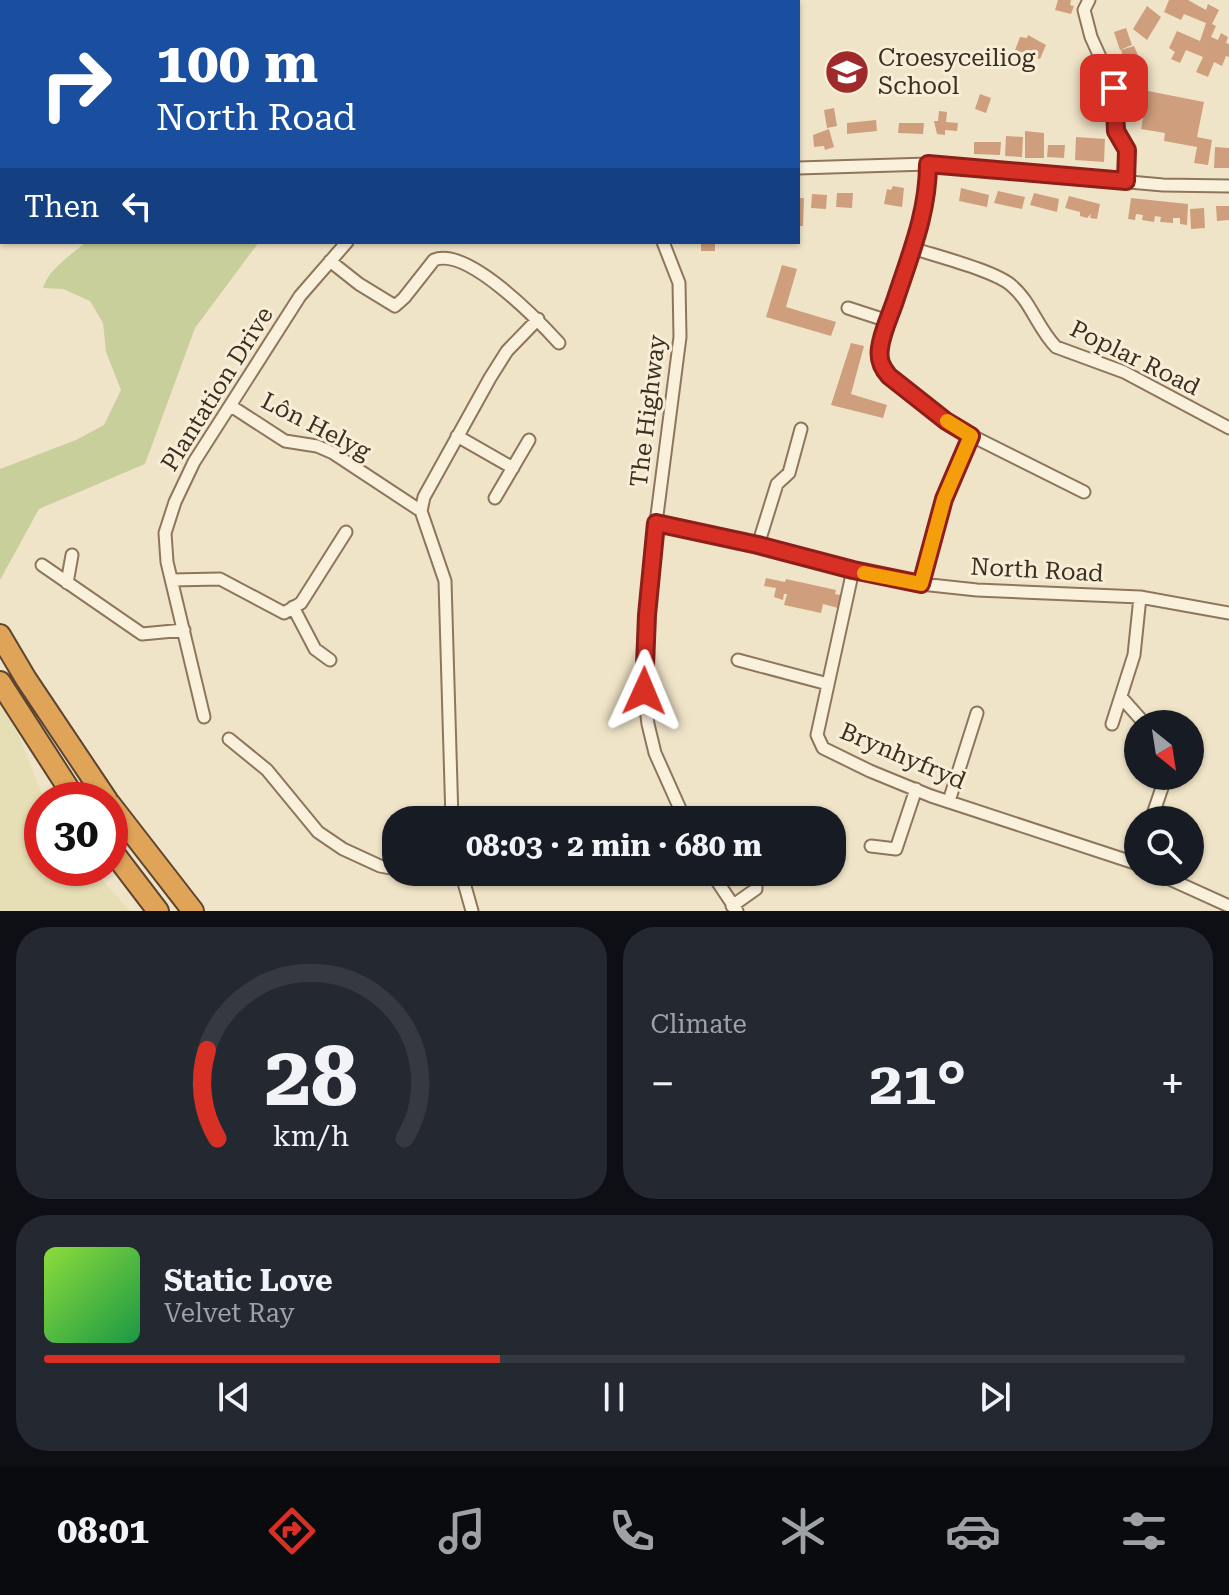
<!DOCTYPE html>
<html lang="en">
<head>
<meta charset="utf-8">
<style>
  :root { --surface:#171b24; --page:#242831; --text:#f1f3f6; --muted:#9ea1a6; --line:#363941; --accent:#d93025 }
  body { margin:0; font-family:"Roboto Serif",serif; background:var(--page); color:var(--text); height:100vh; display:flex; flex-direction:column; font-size:30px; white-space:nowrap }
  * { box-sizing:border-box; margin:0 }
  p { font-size:26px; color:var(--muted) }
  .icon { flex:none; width:44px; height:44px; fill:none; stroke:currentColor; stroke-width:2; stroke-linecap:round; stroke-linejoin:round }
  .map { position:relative; height:911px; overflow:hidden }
  .details { display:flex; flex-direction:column; gap:16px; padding:16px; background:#0d0f14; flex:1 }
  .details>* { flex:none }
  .guide { position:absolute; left:0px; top:0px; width:800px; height:244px; box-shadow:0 2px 6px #0004; background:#1a4fa0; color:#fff; overflow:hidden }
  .needle { width:52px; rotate:150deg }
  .controls { position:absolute; left:1124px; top:710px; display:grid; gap:16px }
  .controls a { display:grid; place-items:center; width:80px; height:80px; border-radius:50%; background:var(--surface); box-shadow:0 2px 6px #0004; font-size:40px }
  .speed { position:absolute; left:24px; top:782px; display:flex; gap:16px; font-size:40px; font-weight:700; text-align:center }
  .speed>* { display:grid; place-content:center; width:104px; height:104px; border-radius:50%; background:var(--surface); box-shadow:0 2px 6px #0004; line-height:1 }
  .speed .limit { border:12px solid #d22; background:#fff; color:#111 }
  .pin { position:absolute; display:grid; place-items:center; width:68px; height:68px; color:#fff; margin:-34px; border-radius:16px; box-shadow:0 4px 12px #0006 }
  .me { position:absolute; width:88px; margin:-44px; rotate:1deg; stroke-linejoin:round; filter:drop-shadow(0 0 6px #0008) }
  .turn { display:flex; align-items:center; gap:28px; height:168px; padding:0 24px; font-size:36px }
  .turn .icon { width:104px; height:104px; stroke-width:2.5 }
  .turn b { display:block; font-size:56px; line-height:68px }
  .then { display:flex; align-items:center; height:76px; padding:0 24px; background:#0003; gap:16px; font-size:30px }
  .big { font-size:60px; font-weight:700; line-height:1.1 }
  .details .card { flex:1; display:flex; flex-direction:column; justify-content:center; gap:12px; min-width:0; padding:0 28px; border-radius:32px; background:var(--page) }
  .details .dial { align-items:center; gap:0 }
  .dial svg { height:208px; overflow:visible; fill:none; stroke:var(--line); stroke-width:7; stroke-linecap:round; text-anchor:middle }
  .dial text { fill:var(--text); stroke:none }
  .song { display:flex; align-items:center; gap:24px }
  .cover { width:96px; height:96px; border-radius:12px; background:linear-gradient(135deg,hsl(90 70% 55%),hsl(140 70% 35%)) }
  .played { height:8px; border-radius:4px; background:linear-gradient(90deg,var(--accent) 40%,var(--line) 40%) }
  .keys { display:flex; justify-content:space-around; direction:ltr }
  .heat { display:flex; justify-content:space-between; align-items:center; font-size:44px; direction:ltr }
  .details .tiles { flex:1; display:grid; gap:16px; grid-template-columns:1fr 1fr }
  .card:last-child { grid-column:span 2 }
  .trip { position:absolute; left:382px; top:806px; width:464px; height:80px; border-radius:32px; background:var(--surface); box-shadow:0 2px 6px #0004; font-weight:700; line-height:80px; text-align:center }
  .tab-bar { display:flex; height:128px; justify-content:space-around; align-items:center; background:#090b0e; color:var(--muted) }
  .tab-bar .icon { width:56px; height:56px }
  .tab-bar .active { color:var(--accent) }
  .tab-bar b { font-size:36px; color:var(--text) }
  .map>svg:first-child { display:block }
</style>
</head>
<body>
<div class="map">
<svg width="1229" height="911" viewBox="0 0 1229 911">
  <rect width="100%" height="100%" fill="#f0e4c8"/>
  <path fill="#e6deb5" d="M0,704L18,733L44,800L42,868H91L130,911H0Z"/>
  <path fill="#c9cf9b" d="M86,242H259L195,328L145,464L39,509L0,580V469L76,440L104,425L121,390L106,352L103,323L90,301L63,289L43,288C48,270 72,254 86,242Z"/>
  <path fill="#cf9f7d" d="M1058,0H1071L1070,5L1074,6L1071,14L1055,10Z
    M1169,0H1188L1206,10L1208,4L1219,10L1212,24L1216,26L1211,37L1218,40L1221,33L1228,37L1226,43L1229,44V57L1226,56L1222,66L1214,62L1208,77L1196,72L1203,57L1186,50L1180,63L1171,59L1175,52L1169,48L1177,31L1200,41L1206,23L1184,14L1181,20L1164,12Z
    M1147,6L1161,17L1147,40L1133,29Z
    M1126,28L1132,45L1120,50L1114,32Z
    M1028,35L1046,45L1040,59L1033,56L1031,61L1023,58L1024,53L1015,50L1020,37L1027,38Z
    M1134,46L1147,76L1131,82L1121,50Z
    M1148,91L1204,102L1197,137L1212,140L1208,165L1194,163L1197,147L1164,141L1165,133L1141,129Z
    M980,94L991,98L986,113L975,109Z
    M834,108L837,126L827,128L824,110Z
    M939,111L947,112L946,122L958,123L957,131L945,130V135L937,134L934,121H938Z
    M876,120L877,131L847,134V123Z
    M899,123H924L923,134L898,133Z
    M829,129L834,147L825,150L824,146L814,147L813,135Z
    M1025,131L1044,133V158H1025Z
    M1006,136L1023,137L1022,157L1005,156Z
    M1076,137L1105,139L1104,162L1075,160Z
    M974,142H1001L1000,155L974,154Z
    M1048,145H1065L1064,158L1047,157Z
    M1215,147L1229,148V168H1214Z
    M893,186L904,188L902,207L884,204L887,189L891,190Z
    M961,188L989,195L987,207L959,201Z
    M998,191L1025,197L1022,209L994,203Z
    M837,193H853L852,208L836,207Z
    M1034,193L1059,199L1057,212L1030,205Z
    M812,194L827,195L826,209L811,208Z
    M1069,196L1100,204L1097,219L1090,218L1091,214L1087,218L1080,216V212L1065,208Z
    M798,198H804L803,226H798Z
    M1131,198L1188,204L1187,225L1180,224V218H1173V223L1160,222L1161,217L1155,216L1154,222L1142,220L1143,215L1136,214L1135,220L1128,219Z
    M1216,206H1229V220L1217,221Z
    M1204,208L1205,228L1191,229L1190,209Z
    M701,242H715V251H701Z
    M782,265L797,269L786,307L836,322L831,336L766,317Z
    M851,343L864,346L851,394L887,405L883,418L831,405Z
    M766,578L785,582L786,579L836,590L835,594L841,595L838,608L823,604L821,613L784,605L787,594H784L783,600L774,597L776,588L764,586Z"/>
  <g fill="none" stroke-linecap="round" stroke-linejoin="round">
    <g stroke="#8d765c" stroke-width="15">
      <path id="street" d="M325,0L336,2
        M388,0L391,2
        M407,0L408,2
        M1089,0L1084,10L1091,37L1114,88L1116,131L1127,150L1126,181
        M351,2L358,0
        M928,164L926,204L880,348L882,368L889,376L960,430L1084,492
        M798,168L928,164L1163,185L1229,186
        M663,242L679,283L680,337L656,523L647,615L644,691L648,724L655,753L685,820
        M912,248C936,256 996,271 1012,286C1031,302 1038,329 1056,347L1124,372L1229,428
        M330,261L359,284L395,306L404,298L434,260C467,246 538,320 559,343
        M848,308L888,321
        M231,406L285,441L317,446L333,453L421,511
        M457,436L513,468
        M495,498L529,440
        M656,523L921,584L977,590L1140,597L1229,613
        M758,545L777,484L789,473L801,429
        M42,565L142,634L184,630
        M853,570L817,735L823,748L870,771L931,796L1138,864
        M172,580L220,579L284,613L301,603L346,532
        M67,583L72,555
        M921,584L944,499L971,436
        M293,607L315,649L330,660
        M738,660L828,684
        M1121,697L1145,724
        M204,717L167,562L165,533L175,502L194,462L300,296L347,242
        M1112,724L1134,655L1140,597
        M229,739L267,770L318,832L343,849L380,866L396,869
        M949,801L977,713
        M722,815L724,820
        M452,820L445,581L421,511L424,497L490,378L507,351L538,319
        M1151,820L1166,776
        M871,846L896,849L916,789
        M411,872H472
        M461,872L472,911
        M711,872L737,911
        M1154,872L1229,906
        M732,906L756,889V872"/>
    </g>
    <g stroke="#5b4430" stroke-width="24">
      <path id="highway" d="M0,635L26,679L107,800
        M0,682L76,800
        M110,804L193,911
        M110,848L158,911"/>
    </g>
    <use href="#street" stroke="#faf1dc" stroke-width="11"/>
    <use href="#highway" stroke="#e0a458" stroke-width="20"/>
  </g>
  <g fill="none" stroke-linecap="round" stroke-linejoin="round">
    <g stroke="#8d1f18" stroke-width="20">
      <path id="route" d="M644,691L647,615L656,523L758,545L853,570L921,584L944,499L971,436L946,421L889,376C882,368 878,360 880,348C882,332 890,316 895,301C910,255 928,213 928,164L1126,181L1127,150L1116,131L1114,88"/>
    </g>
    <use href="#route" stroke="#d93025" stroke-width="14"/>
    <path stroke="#f59e0b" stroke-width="14" d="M864,573L921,584L944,499L971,436L947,421"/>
  </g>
  <defs>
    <g id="school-disc" transform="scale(2.3)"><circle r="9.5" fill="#9e2a2b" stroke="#f7eed8"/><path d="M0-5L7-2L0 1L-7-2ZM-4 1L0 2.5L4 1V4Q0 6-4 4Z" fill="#fff"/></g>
  </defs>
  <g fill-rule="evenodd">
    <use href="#school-disc" x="847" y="72"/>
  </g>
  <g text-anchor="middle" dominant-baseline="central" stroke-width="6" stroke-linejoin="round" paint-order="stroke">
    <g font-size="24" fill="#3d2e20" stroke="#f7eed8" text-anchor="start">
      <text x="878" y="58">Croesyceiliog<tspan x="878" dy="28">School</tspan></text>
    </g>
    <g font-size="24" fill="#3d2e20" stroke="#f7eed8">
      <text transform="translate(1135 358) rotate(26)">Poplar Road</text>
      <text transform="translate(217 389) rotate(-58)">Plantation Drive</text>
      <text transform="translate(648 411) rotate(-83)">The Highway</text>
      <text transform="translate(316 426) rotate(27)">Lôn Helyg</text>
      <text transform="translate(1037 570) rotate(3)">North Road</text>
      <text transform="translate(903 756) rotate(23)">Brynhyfryd</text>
    </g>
  </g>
</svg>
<div class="controls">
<a><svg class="needle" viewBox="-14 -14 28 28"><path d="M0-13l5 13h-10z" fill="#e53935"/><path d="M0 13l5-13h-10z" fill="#9ea1a6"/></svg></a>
<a><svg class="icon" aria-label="search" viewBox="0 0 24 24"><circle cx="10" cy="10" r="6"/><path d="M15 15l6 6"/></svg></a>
</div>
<div class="speed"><div class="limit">30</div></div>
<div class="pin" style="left:1114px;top:88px;background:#d93025"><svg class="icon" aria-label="arrive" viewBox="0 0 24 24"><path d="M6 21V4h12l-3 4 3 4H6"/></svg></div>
<svg class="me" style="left:644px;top:691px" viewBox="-20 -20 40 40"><path d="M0-17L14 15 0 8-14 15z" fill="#d93025" stroke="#fff" stroke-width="4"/></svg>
<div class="trip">08:03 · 2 min · 680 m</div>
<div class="guide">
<div class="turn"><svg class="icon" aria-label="right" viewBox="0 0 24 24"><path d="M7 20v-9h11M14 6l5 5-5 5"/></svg><div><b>100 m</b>North Road</div></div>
<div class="then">Then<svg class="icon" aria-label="left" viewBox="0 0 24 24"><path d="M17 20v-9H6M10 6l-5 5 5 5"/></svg></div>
</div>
</div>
<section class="details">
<div class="tiles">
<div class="card dial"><svg viewBox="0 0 100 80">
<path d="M14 69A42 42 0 1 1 86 69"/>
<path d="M14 69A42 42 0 0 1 10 35" stroke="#d93025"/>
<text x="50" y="56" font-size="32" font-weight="700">28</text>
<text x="50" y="72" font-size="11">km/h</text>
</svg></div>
<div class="card"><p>Climate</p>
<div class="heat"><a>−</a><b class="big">21°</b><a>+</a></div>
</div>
<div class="card">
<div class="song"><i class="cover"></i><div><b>Static Love</b><p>Velvet Ray</p></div></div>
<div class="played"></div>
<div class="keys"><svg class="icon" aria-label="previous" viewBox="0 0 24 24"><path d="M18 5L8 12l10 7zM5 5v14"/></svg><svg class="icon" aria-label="pause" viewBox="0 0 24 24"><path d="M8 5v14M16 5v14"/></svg><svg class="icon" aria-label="next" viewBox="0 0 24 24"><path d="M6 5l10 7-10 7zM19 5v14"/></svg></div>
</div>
</div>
</section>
<nav class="tab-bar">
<b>08:01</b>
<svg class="icon active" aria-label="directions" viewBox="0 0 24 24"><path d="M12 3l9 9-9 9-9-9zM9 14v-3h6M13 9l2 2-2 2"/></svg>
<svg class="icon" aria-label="music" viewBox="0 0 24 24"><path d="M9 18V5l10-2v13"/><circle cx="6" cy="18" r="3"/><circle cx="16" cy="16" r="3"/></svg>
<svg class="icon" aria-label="phone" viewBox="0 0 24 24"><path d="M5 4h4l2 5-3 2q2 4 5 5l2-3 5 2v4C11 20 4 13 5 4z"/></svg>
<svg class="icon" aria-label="climate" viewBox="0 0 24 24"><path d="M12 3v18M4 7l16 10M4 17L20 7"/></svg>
<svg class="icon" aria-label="car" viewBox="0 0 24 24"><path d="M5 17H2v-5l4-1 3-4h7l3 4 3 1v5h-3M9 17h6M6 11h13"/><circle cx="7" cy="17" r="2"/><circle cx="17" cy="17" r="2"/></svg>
<svg class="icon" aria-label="filters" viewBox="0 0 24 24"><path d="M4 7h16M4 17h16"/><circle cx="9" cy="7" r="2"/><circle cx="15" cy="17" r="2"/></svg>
</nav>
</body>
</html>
